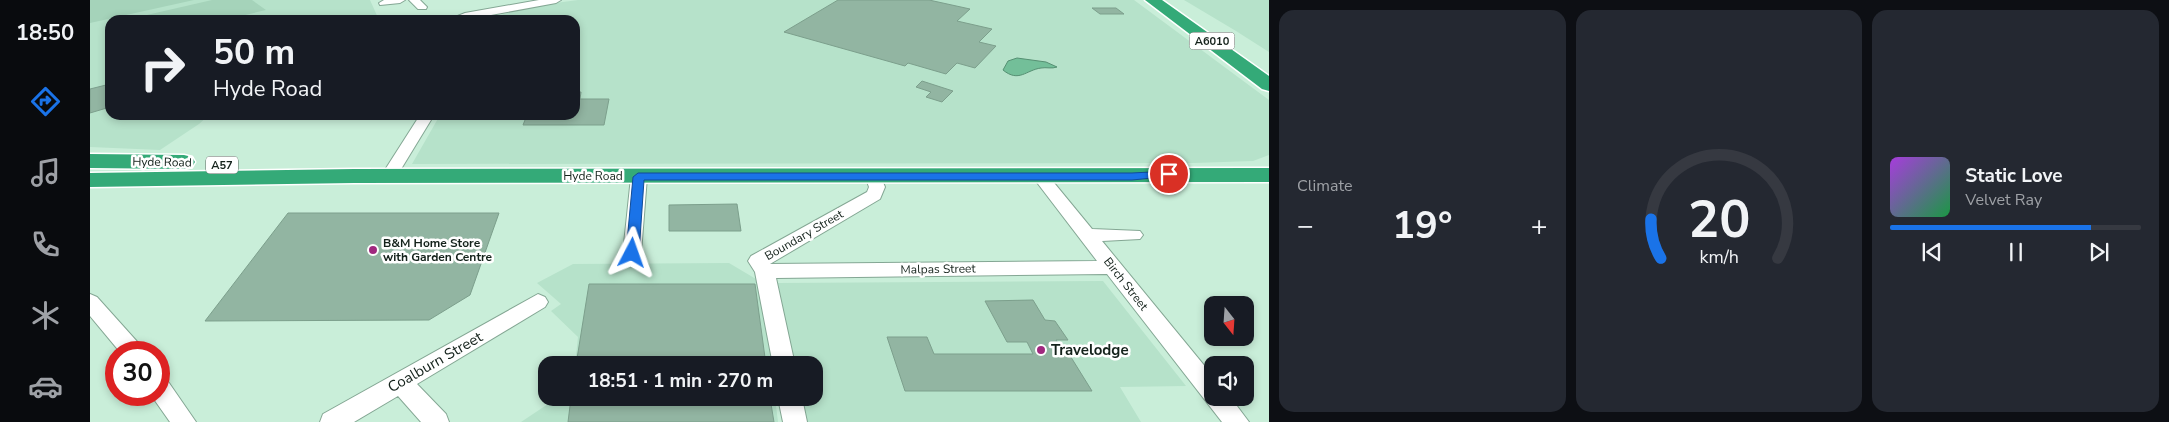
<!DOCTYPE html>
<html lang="en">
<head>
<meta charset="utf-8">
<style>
  :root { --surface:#171b24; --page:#242831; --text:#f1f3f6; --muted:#9ea1a6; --line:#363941; --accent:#1a73e8 }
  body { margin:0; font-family:"Nunito Sans",sans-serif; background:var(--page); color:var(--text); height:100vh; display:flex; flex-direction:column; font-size:19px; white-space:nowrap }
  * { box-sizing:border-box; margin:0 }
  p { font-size:16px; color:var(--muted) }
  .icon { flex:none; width:28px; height:28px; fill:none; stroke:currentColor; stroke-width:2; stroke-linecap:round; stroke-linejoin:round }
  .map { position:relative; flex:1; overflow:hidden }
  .sheet { display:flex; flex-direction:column; gap:10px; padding:10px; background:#0d0f14; width:900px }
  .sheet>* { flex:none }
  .hud { position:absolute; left:15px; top:15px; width:475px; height:105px; border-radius:15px; box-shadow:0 2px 8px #0003; background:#171b24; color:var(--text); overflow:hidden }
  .needle { width:32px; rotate:163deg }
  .buttons { position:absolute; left:1114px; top:296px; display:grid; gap:10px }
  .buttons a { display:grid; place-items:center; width:50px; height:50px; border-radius:10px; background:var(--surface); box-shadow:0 2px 8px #0003; font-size:25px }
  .speed { position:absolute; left:15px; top:341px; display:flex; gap:10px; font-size:25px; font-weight:700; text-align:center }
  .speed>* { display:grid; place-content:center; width:65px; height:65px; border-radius:50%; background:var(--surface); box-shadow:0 2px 8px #0003; line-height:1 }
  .speed .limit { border:8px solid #d22; background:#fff; color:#111 }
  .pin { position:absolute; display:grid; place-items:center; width:42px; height:42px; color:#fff; margin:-21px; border:2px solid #fff; border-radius:50%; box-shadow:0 1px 5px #0007 }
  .me { position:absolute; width:55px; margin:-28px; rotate:4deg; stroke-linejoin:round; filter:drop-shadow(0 0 4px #0008) }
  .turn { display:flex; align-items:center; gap:18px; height:105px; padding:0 25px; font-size:22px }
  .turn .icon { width:65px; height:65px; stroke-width:2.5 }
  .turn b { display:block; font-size:35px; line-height:42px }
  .big { font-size:38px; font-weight:700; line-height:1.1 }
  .sheet .card { flex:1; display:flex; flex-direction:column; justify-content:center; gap:8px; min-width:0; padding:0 18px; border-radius:15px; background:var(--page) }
  .sheet .dial { align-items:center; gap:0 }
  .dial svg { height:130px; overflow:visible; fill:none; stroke:var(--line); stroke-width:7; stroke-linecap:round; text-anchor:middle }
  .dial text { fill:var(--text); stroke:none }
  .song { display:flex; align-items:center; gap:15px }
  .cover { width:60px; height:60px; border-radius:8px; background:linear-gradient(135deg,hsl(280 70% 55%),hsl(140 70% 35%)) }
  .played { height:5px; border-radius:2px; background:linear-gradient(90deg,var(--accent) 80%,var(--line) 80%) }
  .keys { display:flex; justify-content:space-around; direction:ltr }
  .heat { display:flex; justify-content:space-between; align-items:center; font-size:28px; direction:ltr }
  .sheet .tiles { flex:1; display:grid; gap:10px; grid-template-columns:repeat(3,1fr) }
  .trip { position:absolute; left:448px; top:356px; width:285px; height:50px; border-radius:15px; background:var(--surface); box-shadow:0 2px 8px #0003; font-weight:700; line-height:50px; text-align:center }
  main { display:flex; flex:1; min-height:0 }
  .tab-bar { display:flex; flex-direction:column; width:90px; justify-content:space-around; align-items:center; background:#090b0e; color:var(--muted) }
  .tab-bar .icon { width:35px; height:35px }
  .tab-bar .active { color:var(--accent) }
  .tab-bar b { font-size:22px; color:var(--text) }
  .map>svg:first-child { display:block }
</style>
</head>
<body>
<main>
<nav class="tab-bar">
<b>18:50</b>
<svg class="icon active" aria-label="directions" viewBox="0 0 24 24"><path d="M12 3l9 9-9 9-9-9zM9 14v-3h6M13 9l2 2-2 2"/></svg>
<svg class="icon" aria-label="music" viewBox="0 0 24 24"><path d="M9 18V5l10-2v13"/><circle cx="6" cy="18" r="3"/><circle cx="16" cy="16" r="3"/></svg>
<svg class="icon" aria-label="phone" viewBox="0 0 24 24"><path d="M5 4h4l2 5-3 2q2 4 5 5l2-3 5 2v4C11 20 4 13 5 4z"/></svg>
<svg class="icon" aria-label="climate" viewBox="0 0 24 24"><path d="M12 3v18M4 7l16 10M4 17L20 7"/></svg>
<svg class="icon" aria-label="car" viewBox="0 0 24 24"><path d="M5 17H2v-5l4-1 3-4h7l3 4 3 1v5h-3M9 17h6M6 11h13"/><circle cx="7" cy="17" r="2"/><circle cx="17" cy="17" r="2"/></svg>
</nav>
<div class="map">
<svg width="1179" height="422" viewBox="0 0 1179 422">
  <rect width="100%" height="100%" fill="#c9eed9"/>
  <path fill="#b6e2ca" d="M0,0H280L289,20H20V115H119L109,124L70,150L0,147Z
    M488,0H1044L1179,100V155L1163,161L1104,163L322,164L350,115H485V20H390L450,5Z
    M1094,0H1179V52L1146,31Z
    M639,263L671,282L681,365H485L488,337L461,311L471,304L447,283L483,264Z
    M1013,281L1096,386L1030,387L1051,422H714L710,398H724V365H704L688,283Z
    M467,398H685L688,422H431Z"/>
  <path fill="#a5d3ba" d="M0,0H104L0,23Z
    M122,0H162L176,10L134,20H35Z"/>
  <path fill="#73bf99" stroke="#569073" d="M927,58L956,62L967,67C962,69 956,67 951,68C936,70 929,83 913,70L918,61Z"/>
  <path fill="#92b5a2" stroke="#7c9f8c" d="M748,0H839L880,9L867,21L902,29L889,42L906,46L885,68L867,63L856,74L818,63L815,66L694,32Z
    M1002,8H1026L1034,14H1010Z
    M832,81L863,91L852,102L836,97L841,92L826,87Z
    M20,84V107L0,113V89Z
    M485,92H491L490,99H519L514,125H433L437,115H485Z
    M647,204L651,231H579V205Z
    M198,213H409L380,295L339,320L115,321Z
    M499,284H665L676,365H486Z
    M943,300L955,320L965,321L978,340H966L974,354H979L1002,391H815L797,337H837L844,354H943L937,342H917L895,301Z
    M481,398H680L684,422H478Z"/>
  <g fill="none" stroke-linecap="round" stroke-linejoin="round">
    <g stroke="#84a794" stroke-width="2">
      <path id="minor" d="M294,0H315L310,3L290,5L289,3Z
        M319,0H330L337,7L336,9H328Z
        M449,0H471L466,3L374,20H358L375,13Z
        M330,115H344L305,179H293L291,176Z
        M783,171L789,173L795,187L790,199L680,264L1007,261L942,176L950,171L956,173L1002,229L1050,231L1053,235L1050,239L1012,241L1122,375V398H1141L1159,422H1132L1017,274L686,278L705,365H683L665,272L658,261L661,256L777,192L779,187L775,176Z
        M549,172L557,177L551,253L549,257L542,259L535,257L533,253L541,177Z
        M0,294L7,297L51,346L54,352H30L0,316Z
        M448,294L455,297L458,302L455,307L327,384L356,414L359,422H331L308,396L264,422H230L233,414Z
        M69,377L77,380L106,422H80L61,395H69Z
        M688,398H712L717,422H693Z"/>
    </g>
    <g stroke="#fff" stroke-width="3">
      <path id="highway" d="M1055,0H1072L1179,76V91L1172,89Z
        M0,154L94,155L102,157L105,162L102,167L94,169L0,168Z
        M1179,168V182L264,183L0,187V173L264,169Z"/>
    </g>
    <use href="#minor" fill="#fff" fill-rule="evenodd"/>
    <use href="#highway" fill="#34aa78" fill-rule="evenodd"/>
  </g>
  <path fill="#1a73e8" stroke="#114b97" d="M1079,171L1083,172V176L1042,180H554L549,253L542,257L536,253L543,177L548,173H1042Z"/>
  <g fill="#a0287f" stroke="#fff" stroke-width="2">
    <circle cx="283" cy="250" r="5"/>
    <circle cx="951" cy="350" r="5"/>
  </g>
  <g text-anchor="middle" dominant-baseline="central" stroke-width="5" stroke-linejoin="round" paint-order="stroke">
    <g fill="#fff" stroke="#5a645f" stroke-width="1">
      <rect x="1099.5" y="32.5" width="45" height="17" rx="4"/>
      <rect x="116" y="156.5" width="32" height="17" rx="4"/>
    </g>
    <g font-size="11" font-weight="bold" fill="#14221b">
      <text x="1122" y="41">A6010</text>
      <text x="132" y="165">A57</text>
    </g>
    <g font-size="12" fill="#14221b" stroke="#fff">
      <text transform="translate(72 162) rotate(1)">Hyde Road</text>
      <text x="503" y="176">Hyde Road</text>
      <text transform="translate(714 235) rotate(-30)">Boundary Street</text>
      <text transform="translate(848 269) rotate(-1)">Malpas Street</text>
      <text transform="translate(1036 284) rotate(52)">Birch Street</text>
    </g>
    <g font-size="12" font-weight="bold" fill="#14221b" stroke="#fff" text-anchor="start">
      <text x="293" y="243">B&amp;M Home Store<tspan x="293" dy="14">with Garden Centre</tspan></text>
    </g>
    <g font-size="15" font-weight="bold" fill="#14221b" stroke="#fff" text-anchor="start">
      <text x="961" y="350">Travelodge</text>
    </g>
    <g font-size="15" fill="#14221b" stroke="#fff">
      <text transform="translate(345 362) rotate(-30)">Coalburn Street</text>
    </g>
  </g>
</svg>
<div class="buttons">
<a><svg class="needle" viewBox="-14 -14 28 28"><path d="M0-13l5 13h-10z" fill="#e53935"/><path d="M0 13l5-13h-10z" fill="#9ea1a6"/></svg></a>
<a><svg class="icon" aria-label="sound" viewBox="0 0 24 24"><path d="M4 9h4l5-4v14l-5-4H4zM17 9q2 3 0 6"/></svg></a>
</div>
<div class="speed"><div class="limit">30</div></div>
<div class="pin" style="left:1079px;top:174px;background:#d93025"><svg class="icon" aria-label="arrive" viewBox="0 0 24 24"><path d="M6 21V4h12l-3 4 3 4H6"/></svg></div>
<svg class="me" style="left:542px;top:253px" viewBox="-20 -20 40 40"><path d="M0-17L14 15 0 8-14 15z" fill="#1a73e8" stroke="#fff" stroke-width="4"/></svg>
<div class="trip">18:51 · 1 min · 270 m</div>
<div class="hud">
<div class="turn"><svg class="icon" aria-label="right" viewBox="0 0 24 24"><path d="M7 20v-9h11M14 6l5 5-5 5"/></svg><div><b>50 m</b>Hyde Road</div></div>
</div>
</div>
<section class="sheet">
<div class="tiles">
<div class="card"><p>Climate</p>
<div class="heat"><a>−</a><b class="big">19°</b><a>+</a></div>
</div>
<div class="card dial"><svg viewBox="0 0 100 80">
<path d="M14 69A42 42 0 1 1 86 69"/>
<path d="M14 69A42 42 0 0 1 8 45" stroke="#1a73e8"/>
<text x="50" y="56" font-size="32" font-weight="700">20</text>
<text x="50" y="72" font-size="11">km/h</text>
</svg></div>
<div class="card">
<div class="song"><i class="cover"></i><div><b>Static Love</b><p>Velvet Ray</p></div></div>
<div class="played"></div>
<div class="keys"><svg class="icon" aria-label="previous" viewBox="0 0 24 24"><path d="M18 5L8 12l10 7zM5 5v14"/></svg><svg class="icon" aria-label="pause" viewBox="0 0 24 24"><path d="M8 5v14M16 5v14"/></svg><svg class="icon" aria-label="next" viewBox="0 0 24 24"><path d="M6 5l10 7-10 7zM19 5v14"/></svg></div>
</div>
</div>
</section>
</main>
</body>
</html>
